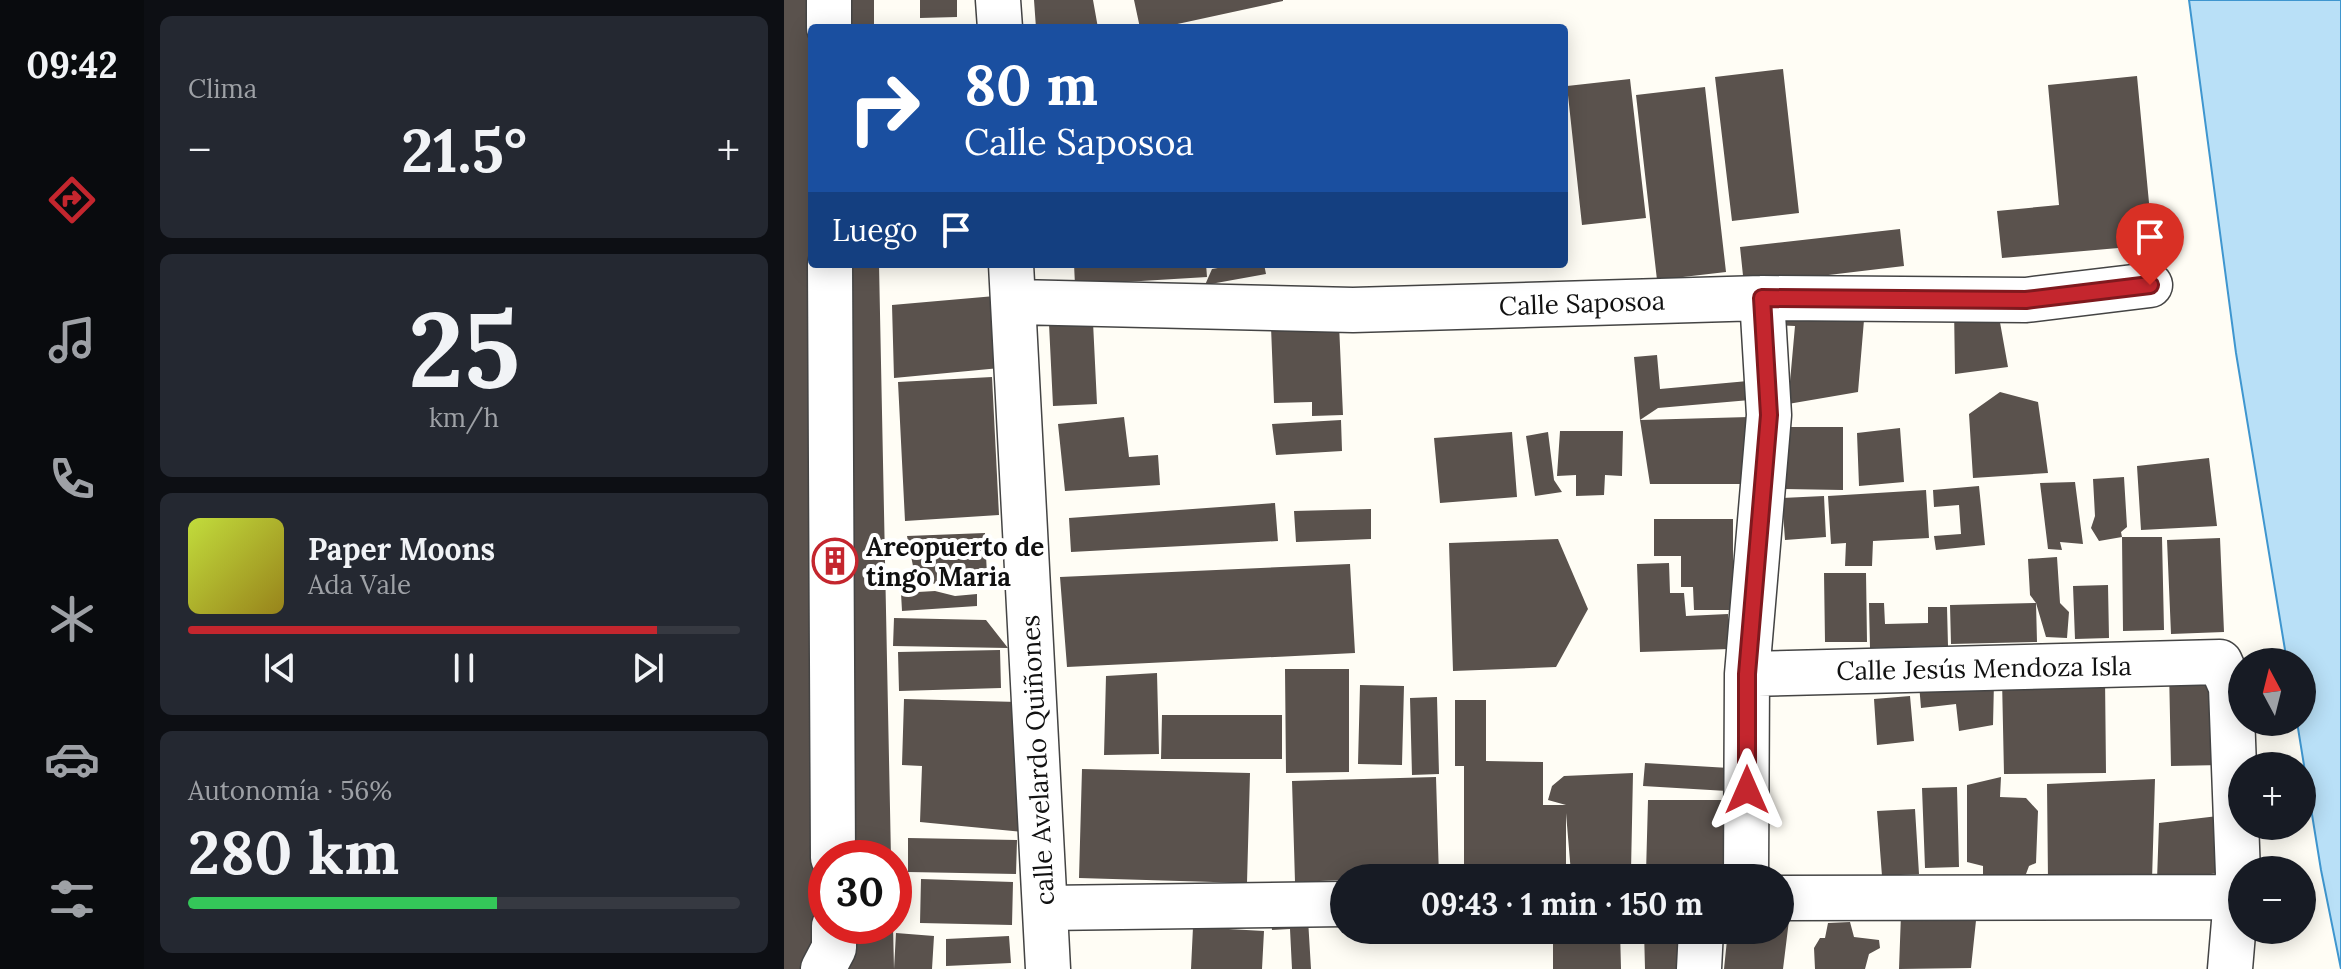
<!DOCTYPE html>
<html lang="es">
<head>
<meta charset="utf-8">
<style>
  :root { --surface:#171b24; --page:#242831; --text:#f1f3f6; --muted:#9ea1a6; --line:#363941; --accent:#c4262e }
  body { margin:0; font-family:Lora,serif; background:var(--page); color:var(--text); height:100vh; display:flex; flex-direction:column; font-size:30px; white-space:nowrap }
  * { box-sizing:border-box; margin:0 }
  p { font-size:26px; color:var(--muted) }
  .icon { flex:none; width:44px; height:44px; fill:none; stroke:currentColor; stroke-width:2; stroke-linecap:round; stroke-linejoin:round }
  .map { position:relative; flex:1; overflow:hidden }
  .sheet { display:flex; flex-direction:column; gap:16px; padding:16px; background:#0d0f14; width:640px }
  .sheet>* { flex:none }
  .hud { position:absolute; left:24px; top:24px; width:760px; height:244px; border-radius:8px; box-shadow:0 4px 20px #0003; background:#1a4fa0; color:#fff; overflow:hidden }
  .needle { width:52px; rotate:353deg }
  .fabs { position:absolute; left:1444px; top:648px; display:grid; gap:16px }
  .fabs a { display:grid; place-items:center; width:88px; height:88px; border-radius:50%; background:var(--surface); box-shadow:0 4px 20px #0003; font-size:40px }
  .speed { position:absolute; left:24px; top:840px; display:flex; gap:16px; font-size:40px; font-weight:700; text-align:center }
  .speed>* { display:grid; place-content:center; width:104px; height:104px; border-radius:50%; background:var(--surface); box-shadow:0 4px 20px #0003; line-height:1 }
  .speed .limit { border:12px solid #d22; background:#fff; color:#111 }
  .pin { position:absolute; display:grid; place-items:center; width:68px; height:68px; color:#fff; margin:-82px -34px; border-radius:50% 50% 50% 0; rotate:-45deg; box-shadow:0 0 8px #0007 }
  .pin .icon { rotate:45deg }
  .me { position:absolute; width:88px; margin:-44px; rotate:0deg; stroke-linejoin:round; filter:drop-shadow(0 0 6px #0008) }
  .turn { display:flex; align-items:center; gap:28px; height:168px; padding:0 24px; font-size:36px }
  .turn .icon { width:104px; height:104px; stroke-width:2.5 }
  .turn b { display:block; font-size:56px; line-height:68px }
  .then { display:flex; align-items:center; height:76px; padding:0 24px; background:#0003; gap:16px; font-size:30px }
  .big { font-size:60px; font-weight:800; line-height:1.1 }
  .sheet .card { flex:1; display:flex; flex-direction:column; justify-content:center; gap:12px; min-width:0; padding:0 28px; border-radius:12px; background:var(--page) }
  .sheet .dial { align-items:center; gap:0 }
  .dial b { font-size:104px; line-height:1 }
  .song { display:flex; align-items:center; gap:24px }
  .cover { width:96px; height:96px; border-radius:12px; background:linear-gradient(135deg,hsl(70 70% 55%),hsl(50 70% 35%)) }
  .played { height:8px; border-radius:4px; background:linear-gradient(90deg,var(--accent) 85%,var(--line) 85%) }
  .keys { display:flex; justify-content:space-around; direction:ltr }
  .heat { display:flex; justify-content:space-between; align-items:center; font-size:44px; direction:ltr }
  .charge { height:12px; border-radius:6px; background:linear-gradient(90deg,#34c759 56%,var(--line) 0) }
  .trip { position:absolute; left:546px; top:864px; width:464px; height:80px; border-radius:40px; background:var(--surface); box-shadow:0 4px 20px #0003; font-weight:800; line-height:80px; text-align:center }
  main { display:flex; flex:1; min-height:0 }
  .dock { display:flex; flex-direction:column; width:144px; justify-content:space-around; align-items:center; background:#090b0e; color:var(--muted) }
  .dock .icon { width:56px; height:56px }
  .dock .on { color:var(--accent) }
  .dock b { font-size:36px; color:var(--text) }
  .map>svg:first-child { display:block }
</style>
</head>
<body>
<main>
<nav class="dock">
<b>09:42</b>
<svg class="icon on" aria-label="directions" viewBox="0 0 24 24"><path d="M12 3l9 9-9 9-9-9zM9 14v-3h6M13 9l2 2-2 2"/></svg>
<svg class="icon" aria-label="music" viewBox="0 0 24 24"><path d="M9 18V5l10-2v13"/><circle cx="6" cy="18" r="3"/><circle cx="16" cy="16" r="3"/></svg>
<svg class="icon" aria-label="phone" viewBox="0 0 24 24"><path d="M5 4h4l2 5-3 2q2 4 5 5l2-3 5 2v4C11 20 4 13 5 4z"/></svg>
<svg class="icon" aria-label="climate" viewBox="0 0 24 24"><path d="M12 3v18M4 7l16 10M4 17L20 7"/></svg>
<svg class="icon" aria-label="car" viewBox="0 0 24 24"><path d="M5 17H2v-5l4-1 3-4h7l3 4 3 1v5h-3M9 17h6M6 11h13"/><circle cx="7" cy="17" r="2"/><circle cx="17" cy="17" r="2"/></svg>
<svg class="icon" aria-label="filters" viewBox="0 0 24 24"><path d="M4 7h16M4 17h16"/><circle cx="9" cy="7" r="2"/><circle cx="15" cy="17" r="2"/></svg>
</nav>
<section class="sheet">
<div class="card"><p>Clima</p>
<div class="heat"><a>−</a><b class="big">21.5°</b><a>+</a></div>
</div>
<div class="card dial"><b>25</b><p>km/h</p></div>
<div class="card">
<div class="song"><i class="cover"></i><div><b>Paper Moons</b><p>Ada Vale</p></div></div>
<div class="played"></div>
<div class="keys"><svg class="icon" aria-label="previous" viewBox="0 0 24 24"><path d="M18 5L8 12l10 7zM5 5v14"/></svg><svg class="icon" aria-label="pause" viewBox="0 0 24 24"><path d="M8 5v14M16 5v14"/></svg><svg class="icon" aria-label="next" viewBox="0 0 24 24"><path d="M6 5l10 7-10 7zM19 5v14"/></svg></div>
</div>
<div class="card"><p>Autonomía · 56%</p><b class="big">280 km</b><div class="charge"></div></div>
</section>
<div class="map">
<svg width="1557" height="969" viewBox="0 0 1557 969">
  <rect width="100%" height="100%" fill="#fffdf5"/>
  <path fill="#b9e0f7" stroke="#3f96cf" stroke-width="2" d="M1405,0H1557V969L1537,870L1513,722H1518V662H1503L1452,353Z"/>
  <path fill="#5a524d" d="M0,0H90V28H28V264H95L107,858H42V926H109L110,969H0Z
    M136,0H173V17L136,18Z
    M250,0H309L314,28H252Z
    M350,0H499V1L375,28H356Z
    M999,69L1015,213L948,221L931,77Z
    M1353,76L1369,245L1218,258L1213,211L1275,205L1264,85Z
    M846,79L862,218L798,225L783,86Z
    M921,87L942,272L873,280L852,95Z
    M1116,229L1120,266L960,285L956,247Z
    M290,264H422L423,277L291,285Z
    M456,264H480L482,274L421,285L428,269Z
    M211,296L216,368L110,378L108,305Z
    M1212,300L1224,367L1171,374L1170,307Z
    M990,306L1081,308L1074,392L1004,404L1011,326L991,325Z
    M309,322L313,404L269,406L265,324Z
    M555,324L559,415L528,416V402L490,403L487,327Z
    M873,355L876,389L964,381L966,400L874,408L856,420L965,417L964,484H866L856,420L850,357Z
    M208,377L215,515L121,521L114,382Z
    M1216,392L1254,402L1264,473L1189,478L1185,414Z
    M340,417L345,457L374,455L376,485L281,491L274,424Z
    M557,420L558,451L492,455L488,424Z
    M1001,427H1059V490L1000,489Z
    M1116,428L1120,482L1075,486L1073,433Z
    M776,431H839L838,476L821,475L820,495L792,496V475L773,476Z
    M728,432L733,497L656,503L650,438Z
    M764,432L770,480L778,492L751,496L742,436Z
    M1425,458L1433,526L1357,530L1353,466Z
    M1340,477L1343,527L1337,532L1338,537L1315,541L1307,528L1311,516L1309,479Z
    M1291,482L1299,544L1276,542L1278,550L1264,549L1256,483Z
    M1195,486L1201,545L1152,550L1150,536L1177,534L1175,505L1150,507L1149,490Z
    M1142,490L1145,538L1089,541L1088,566H1061L1062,543L1047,544L1044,496Z
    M1040,496L1042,537L1001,540L998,498Z
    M491,503L494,541L287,552L285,518Z
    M587,509V539L512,542L510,511Z
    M870,519H949V610H910L909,587H897V556H870Z
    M201,533L203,576L133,586L123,536Z
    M1338,537H1378L1380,630L1339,631Z
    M1436,538L1440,632L1387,634L1383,540Z
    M774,539L804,609L772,667L669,671L665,543Z
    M1273,557L1276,603L1285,612L1283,638L1262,637L1252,603L1246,595L1244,559Z
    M885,563L886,593H900L902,616L944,614L945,649L856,652L853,564Z
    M566,564L571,653L283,667L276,577Z
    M1040,573H1082L1083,642H1041Z
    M1324,585L1325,638L1291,639L1289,586Z
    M151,591L171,596L193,594V606L118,611L117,593Z
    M1085,603H1100L1101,624L1144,623V607H1163L1164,646L1086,648Z
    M1252,603L1253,642L1167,644L1166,605Z
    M110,618L202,620L224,648L109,646Z
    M216,650L217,688L115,691L114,652Z
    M1437,668L1438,765L1387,766L1385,669Z
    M501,669H565V772L502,773Z
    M373,673L375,754L320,755L322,676Z
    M1321,677L1322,773L1220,774L1218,679Z
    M1210,682L1209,725L1175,731L1172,704L1137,708L1135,684Z
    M576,685L620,686L618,765L574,764Z
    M1126,696L1130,741L1093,745L1090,699Z
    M653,697L655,774L628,775L626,698Z
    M120,699L237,702L239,832L136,822L138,766L118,765Z
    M671,700H702V761L759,762V805H782L764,800L768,786L780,776L849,773L847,871L787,873L782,813V870H680V766H671Z
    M378,715H498V759H377Z
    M861,763L945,768L943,791L859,786Z
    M298,769L466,773L463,883L295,878Z
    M652,777L655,878H560V880L511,882L508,781Z
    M1217,777L1216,797L1242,798L1254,811L1252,863L1245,866L1239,882L1199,881V866L1183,862V785Z
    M1371,779L1368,880L1264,881L1263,784Z
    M1173,787L1175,867L1141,868L1138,788Z
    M864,800H949L946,877L862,873Z
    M1131,809L1135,874L1098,876L1093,811Z
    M1434,816L1436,873L1373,880L1375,823Z
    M124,838L233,840L232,874L124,872Z
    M137,879L229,882L228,925L136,923Z
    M1193,911L1187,968L1115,969L1117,914Z
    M524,919L527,969H508L506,929L488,930L487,921Z
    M996,920H1005L999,969H940L944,930H996Z
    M1066,922L1070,937L1095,940L1096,948L1085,954L1081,969H1031L1030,948L1036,938H1041L1044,923Z
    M409,927L480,931L478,969H407Z
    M769,930H836L837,969H769Z
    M860,930H898L899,969H861Z
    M112,933L150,936L148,969H110Z
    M225,936L227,963L162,966V939Z"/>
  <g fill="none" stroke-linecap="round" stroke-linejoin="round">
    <g stroke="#444" stroke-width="47">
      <path id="minor" d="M45,0V28
        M214,0L216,28
        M46,264L49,858
        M227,264L264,969
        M229,302L569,310L978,298L1242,300L1366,285
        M963,674L1436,662L1447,687L1454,874L1446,969
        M962,878L963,674L985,415L978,298
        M996,898L1454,897
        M262,908L560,904
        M39,969L50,948V926
        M915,969L917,930"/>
    </g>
    <use href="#minor" stroke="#fff" stroke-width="44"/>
  </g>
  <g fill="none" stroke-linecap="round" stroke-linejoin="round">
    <g stroke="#7f191e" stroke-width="20">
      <path id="route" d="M963,790V674L985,415L978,298L1242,300L1366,285"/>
    </g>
    <use href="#route" stroke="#c4262e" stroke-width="14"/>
  </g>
  <defs>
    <g id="building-ring" transform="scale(2.3)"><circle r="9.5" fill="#fff" stroke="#c4262e" stroke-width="1.5"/><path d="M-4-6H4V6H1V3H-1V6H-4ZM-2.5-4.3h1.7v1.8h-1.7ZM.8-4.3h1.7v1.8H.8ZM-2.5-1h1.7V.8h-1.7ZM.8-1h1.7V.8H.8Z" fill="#c4262e"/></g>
  </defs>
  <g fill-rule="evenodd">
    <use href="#building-ring" x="51" y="561"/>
  </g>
  <g text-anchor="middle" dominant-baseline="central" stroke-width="8" stroke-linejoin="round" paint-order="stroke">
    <g font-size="26" fill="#111" stroke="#fff">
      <text transform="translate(798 303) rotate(-2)">Calle Saposoa</text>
      <text transform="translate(1200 668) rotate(-1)">Calle Jesús Mendoza Isla</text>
      <text transform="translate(253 760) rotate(-93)">calle Avelardo Quiñones</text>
    </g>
    <g font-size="26" font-weight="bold" fill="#111" stroke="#fff" text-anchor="start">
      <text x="82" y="546">Areopuerto de<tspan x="82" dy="30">tingo Maria</tspan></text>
    </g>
  </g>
</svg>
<div class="fabs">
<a><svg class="needle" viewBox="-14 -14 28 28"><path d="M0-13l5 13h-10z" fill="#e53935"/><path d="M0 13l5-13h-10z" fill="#9ea1a6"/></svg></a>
<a>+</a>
<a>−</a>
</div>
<div class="speed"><div class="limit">30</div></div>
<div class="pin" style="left:1366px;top:285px;background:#d93025"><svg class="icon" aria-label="arrive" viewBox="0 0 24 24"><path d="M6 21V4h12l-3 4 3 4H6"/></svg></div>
<svg class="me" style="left:963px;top:790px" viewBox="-20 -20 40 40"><path d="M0-17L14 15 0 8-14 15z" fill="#c4262e" stroke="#fff" stroke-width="4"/></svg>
<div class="trip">09:43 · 1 min · 150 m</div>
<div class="hud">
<div class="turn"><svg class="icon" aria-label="right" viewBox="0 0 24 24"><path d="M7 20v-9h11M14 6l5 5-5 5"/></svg><div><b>80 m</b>Calle Saposoa</div></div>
<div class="then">Luego<svg class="icon" aria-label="arrive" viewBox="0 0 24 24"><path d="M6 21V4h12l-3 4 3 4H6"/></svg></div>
</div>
</div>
</main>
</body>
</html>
